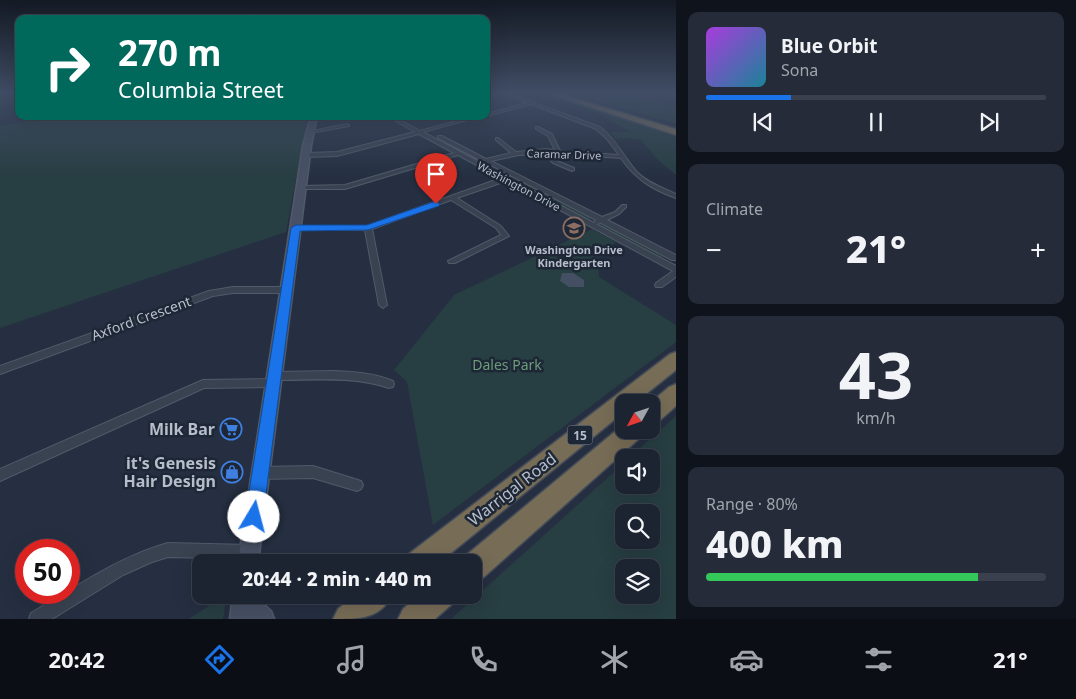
<!DOCTYPE html>
<html lang="en">
<head>
<meta charset="utf-8">
<style>
  :root { --surface:#1c2331; --page:#252b39; --text:#f1f3f6; --muted:#a0a4ab; --line:#3a404d; --accent:#1a73e8 }
  body { margin:0; font-family:"Noto Sans",sans-serif; background:var(--page); color:var(--text); height:100vh; display:flex; flex-direction:column; font-size:19px; white-space:nowrap }
  * { box-sizing:border-box; margin:0 }
  p { font-size:16px; color:var(--muted) }
  .icon { flex:none; width:28px; height:28px; fill:none; stroke:currentColor; stroke-width:2; stroke-linecap:round; stroke-linejoin:round }
  .map { position:relative; flex:1; overflow:hidden }
  .panel { display:flex; flex-direction:column; gap:12px; padding:12px; background:#0f131b; width:400px }
  .panel>* { flex:none }
  .hud { position:absolute; left:15px; top:15px; width:475px; height:105px; border-radius:10px; box-shadow:0 5px 20px #0002,0 0 0 1px var(--line); background:#00695c; color:#fff; overflow:hidden }
  .needle { width:32px; rotate:230deg }
  .tools { position:absolute; left:615px; top:394px; display:grid; gap:10px }
  .tools a { display:grid; place-items:center; width:45px; height:45px; border-radius:10px; background:var(--surface); box-shadow:0 5px 20px #0002,0 0 0 1px var(--line); font-size:25px }
  .speed { position:absolute; left:15px; top:539px; display:flex; gap:10px; font-size:25px; font-weight:700; text-align:center }
  .speed>* { display:grid; place-content:center; width:65px; height:65px; border-radius:50%; background:var(--surface); box-shadow:0 5px 20px #0002,0 0 0 1px var(--line); line-height:1 }
  .speed .limit { border:8px solid #d22; background:#fff; color:#111 }
  .pin { position:absolute; display:grid; place-items:center; width:42px; height:42px; color:#fff; margin:-51px -21px; border-radius:50% 50% 50% 0; rotate:-45deg; box-shadow:0 0 5px #0007 }
  .pin .icon { rotate:45deg }
  .me { position:absolute; width:55px; margin:-28px; rotate:8deg; stroke-linejoin:round; filter:drop-shadow(0 0 4px #0008) }
  .turn { display:flex; align-items:center; gap:18px; height:105px; padding:0 20px; font-size:22px }
  .turn .icon { width:65px; height:65px; stroke-width:2.5 }
  .turn b { display:block; font-size:35px; line-height:42px }
  .big { font-size:38px; font-weight:800; line-height:1.1 }
  .panel .tile { flex:1; display:flex; flex-direction:column; justify-content:center; gap:8px; min-width:0; padding:0 18px; border-radius:10px; background:var(--page) }
  .panel .dial { align-items:center; gap:0 }
  .dial b { font-size:65px; line-height:1 }
  .song { display:flex; align-items:center; gap:15px }
  .cover { width:60px; height:60px; border-radius:8px; background:linear-gradient(135deg,hsl(280 70% 55%),hsl(190 70% 35%)) }
  .played { height:5px; border-radius:2px; background:linear-gradient(90deg,var(--accent) 25%,var(--line) 25%) }
  .keys { display:flex; justify-content:space-around; direction:ltr }
  .heat { display:flex; justify-content:space-between; align-items:center; font-size:28px; direction:ltr }
  .charge { height:8px; border-radius:4px; background:linear-gradient(90deg,#34c759 80%,var(--line) 0) }
  .trip { position:absolute; left:192px; top:554px; width:290px; height:50px; border-radius:10px; background:var(--surface); box-shadow:0 5px 20px #0002,0 0 0 1px var(--line); font-weight:800; line-height:50px; text-align:center }
  .dock { display:flex; height:80px; justify-content:space-around; align-items:center; background:#0b0e14; color:var(--muted) }
  .dock .icon { width:35px; height:35px }
  .dock .on { color:var(--accent) }
  .dock b { font-size:22px; color:var(--text) }
  main { display:flex; flex:1; min-height:0 }
  .map>svg:first-child { display:block }
</style>
</head>
<body>
<main>
<div class="map">
<svg width="676" height="619" viewBox="0 0 676 619">
  <rect width="100%" height="100%" fill="#252f41"/>
  <path fill="#273e42" fill-rule="evenodd" d="M530,92H541L676,135V175L658,160L640,139L615,138L610,132H629C602,110 563,102 530,92Z
    M565,92H576L595,98L621,92L676,107V124Z
    M57,116H308L286,232L0,328V126Z
    M516,179L589,216L591,219L588,220L514,182Z
    M605,225L663,255L664,257L659,258L600,227Z
    M592,229L616,242L597,253L599,277L676,325V342L433,525L407,382L394,370L454,295Z
    M676,416V619H451L624,463V485H651V458L630,457ZM624,512H651V540H624ZM624,568H651V595H624Z
    M225,595H227L223,619H189Z"/>
  <path fill="#444f63" d="M562,273H573L584,280V287H569L560,281Z"/>
  <g fill="none" stroke-linecap="round" stroke-linejoin="round">
    <g stroke="#515a68" stroke-width="2">
      <path id="street" d="M500,92H504L600,127C616,139 624,158 638,173C648,183 663,188 676,194V198C653,190 635,179 621,158L550,153L557,161L574,168V170L572,171L553,163L544,154L519,155L491,161L602,217L615,212L622,205H626V207L619,214L607,220L676,255V260H672L601,223L596,224L676,266V277L662,287H656L655,285L656,283L673,271L506,181L457,198L501,226L509,236L455,263H449L448,261L501,235L496,228L451,200L372,229L387,305L383,308L379,305L365,230H296L293,228L296,226H367L501,178L458,155L345,189H300V187L302,186L345,185L454,153L419,134L337,156L307,157L304,155L307,153L337,152L415,132L387,116H393L420,131L474,116H482L423,132L507,177H510V179L594,223L596,220L485,162H482V161L438,138V136H442L486,159L511,153L496,140V138H498L516,152L545,149L555,150L548,136L536,129V127H538L552,134L560,151L619,155L607,139L596,129L531,104L486,116V114L527,103Z
        M347,124L349,125V126L310,133L308,132Z
        M233,287H287L291,290L287,293H233L213,296L0,374V366L209,291Z
        M334,371C355,372 374,373 393,381L394,384L393,387L389,388C353,376 315,380 278,380L279,383L278,386L274,387L204,388L0,481V469L203,380L270,379L269,376L270,373L274,372Z
        M313,466L361,481L363,485L361,489L357,491L313,478L260,479L256,477L254,473L256,469L260,467Z
        M168,543L249,545L254,547L256,552L254,557L249,559L168,557L152,562L123,575L52,619H29L31,613L66,592H69V591C100,571 132,553 168,543Z"/>
    </g>
    <g stroke="#515a68" stroke-width="3">
      <path id="secondary" d="M311,116H317L311,146L258,562H238L303,146Z
        M233,595H253L271,611L274,619H230Z"/>
    </g>
    <g stroke="#414a58" stroke-width="3">
      <path id="highway" d="M544,92H553L676,129V135Z
        M676,352V370L636,402H624V412L440,562H406L410,553L670,354Z
        M676,384V406L658,422L651,424V402L669,387Z
        M624,424V430H644L641,437L484,577L474,580V562H462L464,557Z
        M355,595H392C380,619 360,619 333,619L338,609Z
        M419,595H455L451,605L435,619H398L403,609Z"/>
    </g>
    <use href="#street" fill="#394251" fill-rule="evenodd"/>
    <use href="#secondary" fill="#475064" fill-rule="evenodd"/>
    <use href="#highway" fill="#776c56" fill-rule="evenodd"/>
  </g>
  <linearGradient id="sky" x2="0" y2="1"><stop stop-color="#141a24"/><stop offset="0.52" stop-color="#404d65"/><stop offset="1" stop-color="#404d65" stop-opacity="0"/></linearGradient>
  <rect width="676" height="178" fill="url(#sky)"/>
  <path fill="#1a73e8" stroke="#114b97" d="M436,201L440,204L439,206L368,230L300,231L263,517L260,523L254,526L248,523L245,517L291,228L296,225H367Z"/>
  <defs>
    <g id="school-ring" transform="scale(1.125)"><circle r="9.5" fill="#1e2736" stroke="#8d6e63" stroke-width="1.5"/><path d="M0-5L7-2L0 1L-7-2ZM-4 1L0 2.5L4 1V4Q0 6-4 4Z" fill="#8d6e63"/></g>
    <g id="supermarket-ring" transform="scale(1.125)"><circle r="9.5" fill="#1e2736" stroke="#3f7fe0" stroke-width="1.5"/><path d="M-6-5.5h2.5l.6 2H6L4.5 2H-2.5L-4.4-4H-6ZM-1.5 3.2a1.3 1.3 0 1 0 .1 0ZM3 3.2a1.3 1.3 0 1 0 .1 0Z" fill="#3f7fe0"/></g>
    <g id="shop-ring" transform="scale(1.125)"><circle r="9.5" fill="#1e2736" stroke="#3f7fe0" stroke-width="1.5"/><path d="M-5-2.5h2.3a2.7 3.5 0 0 1 5.4 0H5L5.5 6h-11ZM-1.5-2.5h3a1.5 2.3 0 0 0-3 0Z" fill="#3f7fe0"/></g>
  </defs>
  <g fill-rule="evenodd">
    <use href="#school-ring" x="574" y="228"/>
    <use href="#supermarket-ring" x="231" y="429"/>
    <use href="#shop-ring" x="232" y="472"/>
  </g>
  <g text-anchor="middle" dominant-baseline="central" stroke-width="5" stroke-linejoin="round" paint-order="stroke">
    <g font-size="11" fill="#b6bdcb" stroke="#1e2736">
      <text transform="translate(564 154) rotate(2)">Caramar Drive</text>
      <text transform="translate(519 186) rotate(28)">Washington Drive</text>
    </g>
    <g font-size="11" font-weight="bold" fill="#b6bdcb" stroke="#1e2736">
      <text x="574" y="249">Washington Drive<tspan x="574" dy="13">Kindergarten</tspan></text>
    </g>
    <rect fill="#1e2736" stroke="#88909e" stroke-width="1" x="567.5" y="425.5" width="25" height="19" rx="4"/>
    <g font-size="12" font-weight="bold" fill="#b6bdcb">
      <text x="580" y="435">15</text>
    </g>
    <g font-size="14" fill="#b6bdcb" stroke="#1e2736">
      <text transform="translate(141 318) rotate(-20)">Axford Crescent</text>
    </g>
    <g font-size="14" fill="#6c9d7a" stroke="#1e2736">
      <text x="507" y="364">Dales Park</text>
    </g>
    <g font-size="16" font-weight="bold" fill="#b6bdcb" stroke="#1e2736" text-anchor="end">
      <text x="215" y="429">Milk Bar</text>
      <text x="216" y="463">it's Genesis<tspan x="216" dy="18">Hair Design</tspan></text>
    </g>
    <g font-size="16" fill="#b6bdcb" stroke="#1e2736">
      <text transform="translate(512 489) rotate(-38)">Warrigal Road</text>
    </g>
  </g>
</svg>
<div class="tools">
<a><svg class="needle" viewBox="-14 -14 28 28"><path d="M0-13l5 13h-10z" fill="#e53935"/><path d="M0 13l5-13h-10z" fill="#a0a4ab"/></svg></a>
<a><svg class="icon" aria-label="sound" viewBox="0 0 24 24"><path d="M4 9h4l5-4v14l-5-4H4zM17 9q2 3 0 6"/></svg></a>
<a><svg class="icon" aria-label="search" viewBox="0 0 24 24"><circle cx="10" cy="10" r="6"/><path d="M15 15l6 6"/></svg></a>
<a><svg class="icon" aria-label="layers" viewBox="0 0 24 24"><path d="M12 4l9 5-9 5-9-5zM3 14l9 5 9-5"/></svg></a>
</div>
<div class="speed"><div class="limit">50</div></div>
<div class="pin" style="left:436px;top:204px;background:#d93025"><svg class="icon" aria-label="arrive" viewBox="0 0 24 24"><path d="M6 21V4h12l-3 4 3 4H6"/></svg></div>
<svg class="me" style="left:254px;top:517px" viewBox="-20 -20 40 40"><circle r="19" fill="#fff"/><path d="M0-13L10 11 0 6-10 11z" fill="#1a73e8"/></svg>
<div class="trip">20:44 · 2 min · 440 m</div>
<div class="hud">
<div class="turn"><svg class="icon" aria-label="right" viewBox="0 0 24 24"><path d="M7 20v-9h11M14 6l5 5-5 5"/></svg><div><b>270 m</b>Columbia Street</div></div>
</div>
</div>
<section class="panel">
<div class="tile">
<div class="song"><i class="cover"></i><div><b>Blue Orbit</b><p>Sona</p></div></div>
<div class="played"></div>
<div class="keys"><svg class="icon" aria-label="previous" viewBox="0 0 24 24"><path d="M18 5L8 12l10 7zM5 5v14"/></svg><svg class="icon" aria-label="pause" viewBox="0 0 24 24"><path d="M8 5v14M16 5v14"/></svg><svg class="icon" aria-label="next" viewBox="0 0 24 24"><path d="M6 5l10 7-10 7zM19 5v14"/></svg></div>
</div>
<div class="tile"><p>Climate</p>
<div class="heat"><a>−</a><b class="big">21°</b><a>+</a></div>
</div>
<div class="tile dial"><b>43</b><p>km/h</p></div>
<div class="tile"><p>Range · 80%</p><b class="big">400 km</b><div class="charge"></div></div>
</section>
</main>
<nav class="dock">
<b>20:42</b>
<svg class="icon on" aria-label="directions" viewBox="0 0 24 24"><path d="M12 3l9 9-9 9-9-9zM9 14v-3h6M13 9l2 2-2 2"/></svg>
<svg class="icon" aria-label="music" viewBox="0 0 24 24"><path d="M9 18V5l10-2v13"/><circle cx="6" cy="18" r="3"/><circle cx="16" cy="16" r="3"/></svg>
<svg class="icon" aria-label="phone" viewBox="0 0 24 24"><path d="M5 4h4l2 5-3 2q2 4 5 5l2-3 5 2v4C11 20 4 13 5 4z"/></svg>
<svg class="icon" aria-label="climate" viewBox="0 0 24 24"><path d="M12 3v18M4 7l16 10M4 17L20 7"/></svg>
<svg class="icon" aria-label="car" viewBox="0 0 24 24"><path d="M5 17H2v-5l4-1 3-4h7l3 4 3 1v5h-3M9 17h6M6 11h13"/><circle cx="7" cy="17" r="2"/><circle cx="17" cy="17" r="2"/></svg>
<svg class="icon" aria-label="filters" viewBox="0 0 24 24"><path d="M4 7h16M4 17h16"/><circle cx="9" cy="7" r="2"/><circle cx="15" cy="17" r="2"/></svg>
<b>21°</b>
</nav>
</body>
</html>
